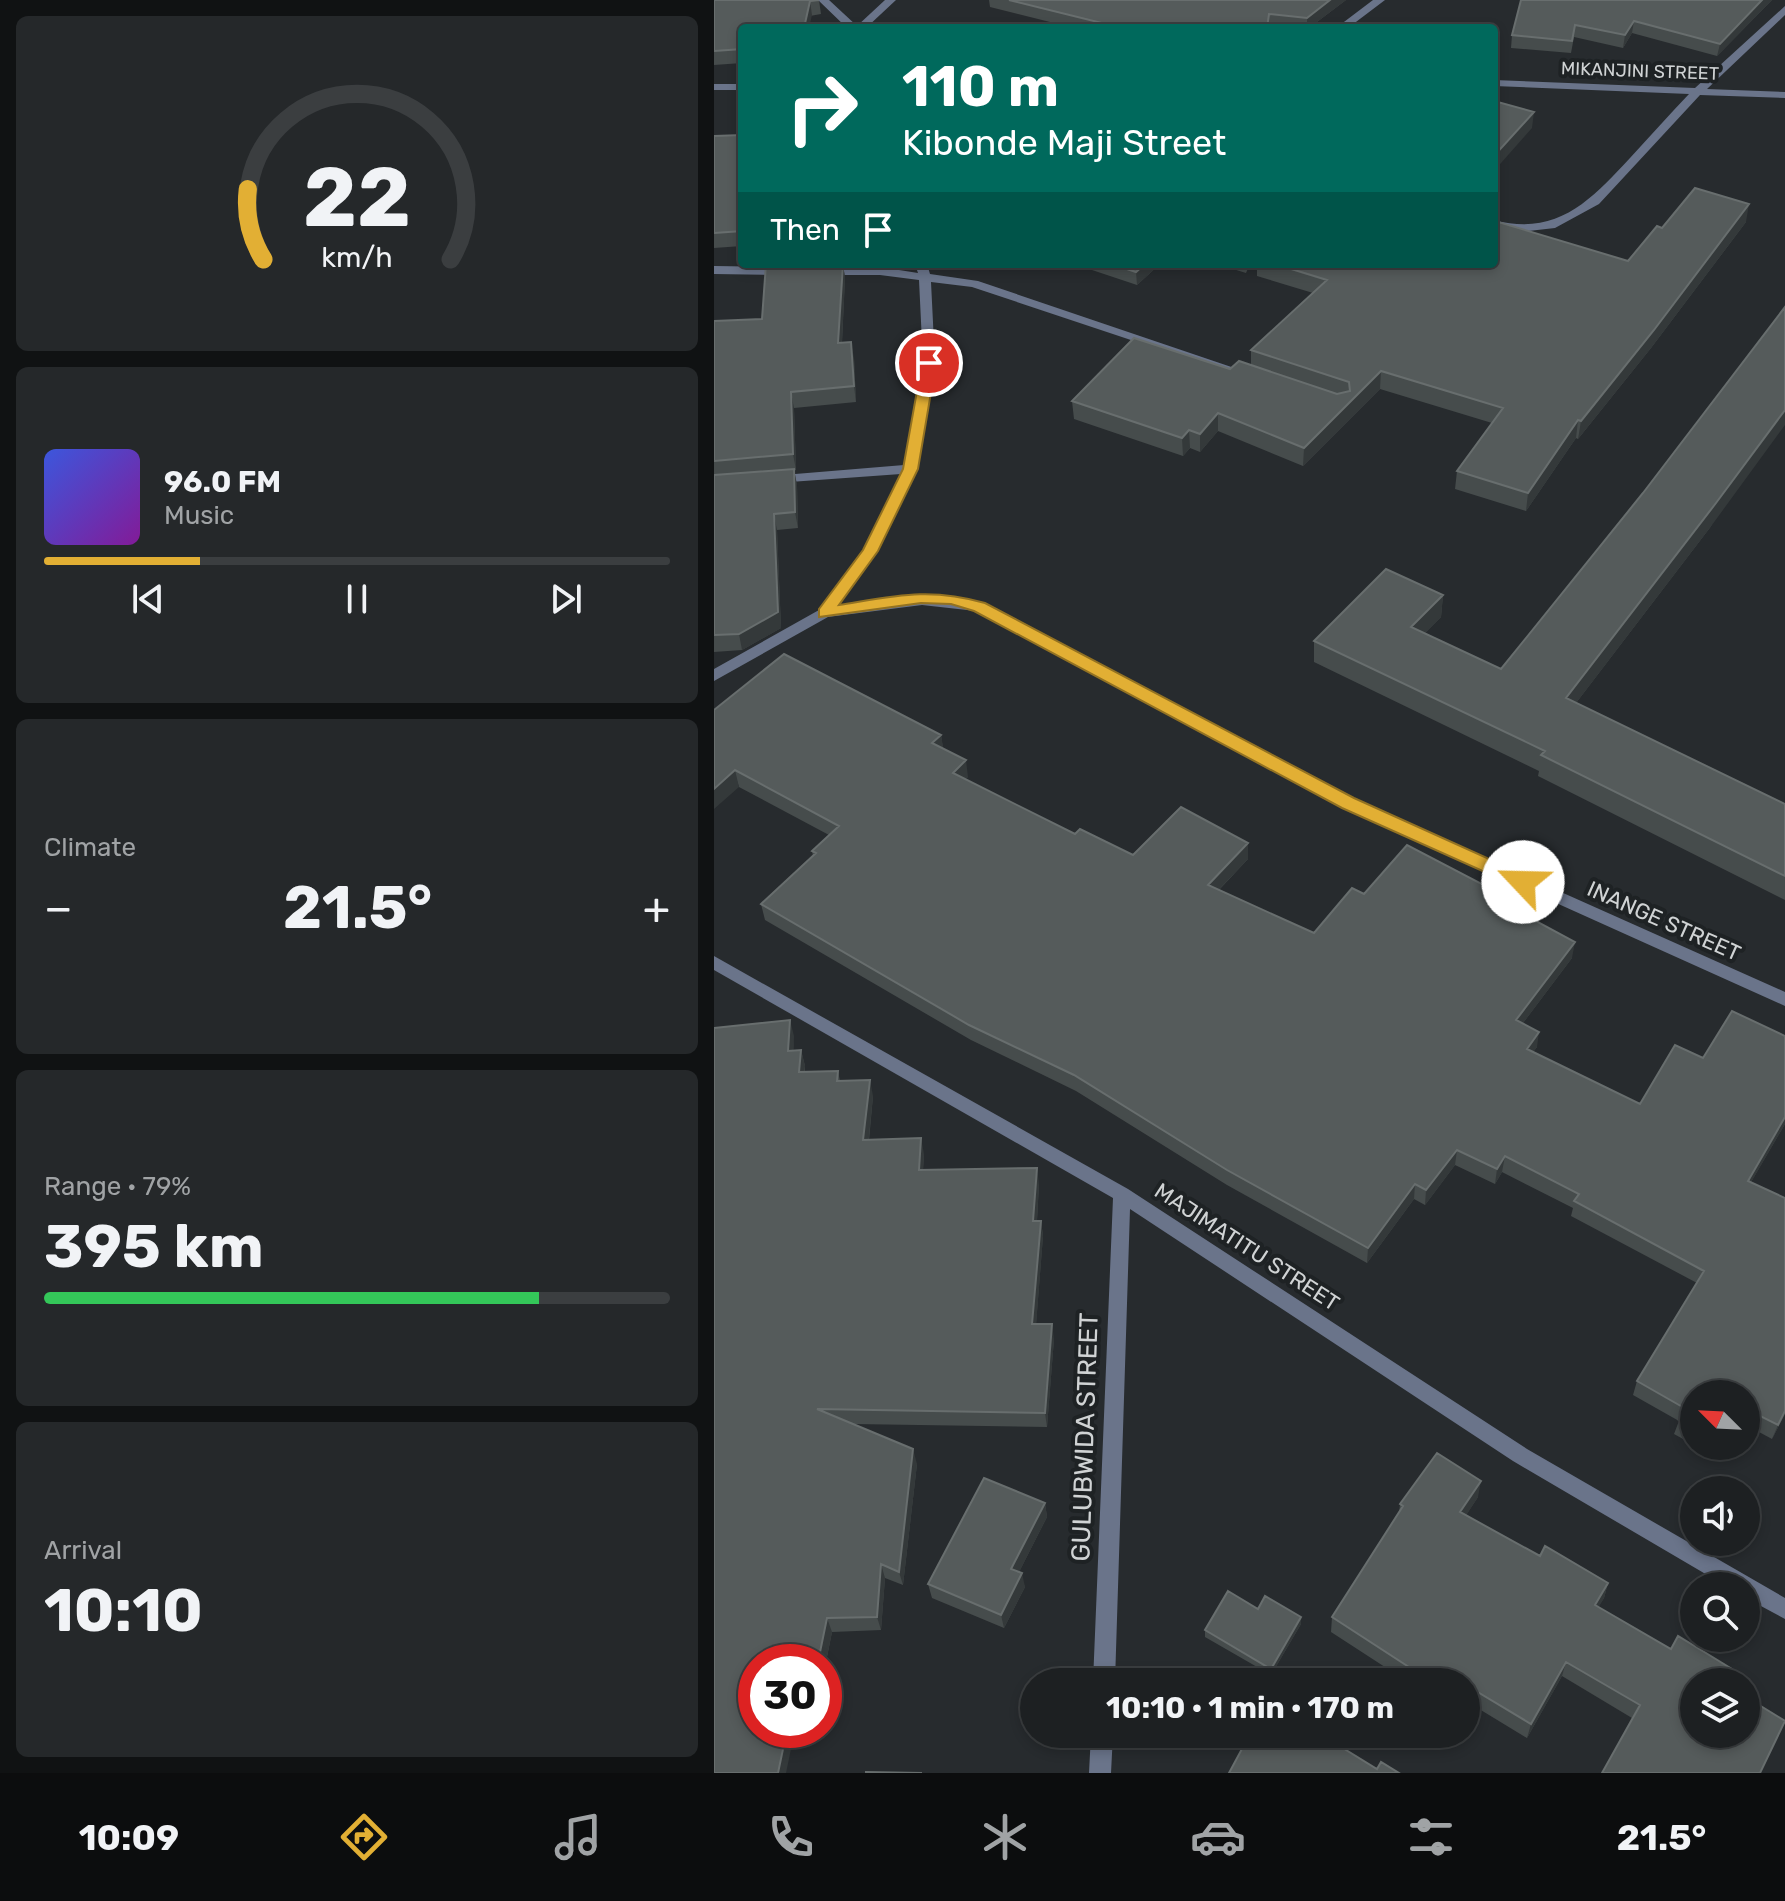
<!DOCTYPE html>
<html lang="en">
<head>
<meta charset="utf-8">
<style>
  :root { --surface:#1d2022; --page:#25282a; --text:#f1f3f6; --muted:#a0a3a5; --line:#3b3e40; --accent:#e2af34 }
  body { margin:0; font-family:Rubik,sans-serif; background:var(--page); color:var(--text); height:100vh; display:flex; flex-direction:column; font-size:30px; white-space:nowrap }
  * { box-sizing:border-box; margin:0 }
  p { font-size:26px; color:var(--muted) }
  .icon { flex:none; width:44px; height:44px; fill:none; stroke:currentColor; stroke-width:2; stroke-linecap:round; stroke-linejoin:round }
  .map { position:relative; flex:1; overflow:hidden }
  .details { display:flex; flex-direction:column; gap:16px; padding:16px; background:#101213; width:714px }
  .details>* { flex:none }
  .top-card { position:absolute; left:24px; top:24px; width:760px; height:244px; border-radius:8px; box-shadow:0 4px 12px #0003,0 0 0 2px var(--line); background:#00695c; color:#fff; overflow:hidden }
  .needle { width:52px; rotate:294deg }
  .controls { position:absolute; left:966px; top:1380px; display:grid; gap:16px }
  .controls a { display:grid; place-items:center; width:80px; height:80px; border-radius:50%; background:var(--surface); box-shadow:0 4px 12px #0003,0 0 0 2px var(--line); font-size:40px }
  .speed { position:absolute; left:24px; top:1644px; display:flex; gap:16px; font-size:40px; font-weight:700; text-align:center }
  .speed>* { display:grid; place-content:center; width:104px; height:104px; border-radius:50%; background:var(--surface); box-shadow:0 4px 12px #0003,0 0 0 2px var(--line); line-height:1 }
  .speed .limit { border:12px solid #d22; background:#fff; color:#111 }
  .pin { position:absolute; display:grid; place-items:center; width:68px; height:68px; color:#fff; margin:-34px; border:4px solid #fff; border-radius:50%; box-shadow:0 2px 8px #0007 }
  .me { position:absolute; width:88px; margin:-44px; rotate:294deg; stroke-linejoin:round; filter:drop-shadow(0 0 6px #0008) }
  .turn { display:flex; align-items:center; gap:28px; height:168px; padding:0 32px; font-size:36px }
  .turn .icon { width:104px; height:104px; stroke-width:2.5 }
  .turn b { display:block; font-size:56px; line-height:68px }
  .then { display:flex; align-items:center; height:76px; padding:0 32px; background:#0003; gap:16px; font-size:30px }
  .big { font-size:60px; font-weight:700; line-height:1.1 }
  .details .tile { flex:1; display:flex; flex-direction:column; justify-content:center; gap:12px; min-width:0; padding:0 28px; border-radius:12px; background:var(--page) }
  .details .dial { align-items:center; gap:0 }
  .dial svg { height:208px; overflow:visible; fill:none; stroke:var(--line); stroke-width:7; stroke-linecap:round; text-anchor:middle }
  .dial text { fill:var(--text); stroke:none }
  .song { display:flex; align-items:center; gap:24px }
  .cover { width:96px; height:96px; border-radius:12px; background:linear-gradient(135deg,hsl(230 70% 55%),hsl(290 70% 35%)) }
  .played { height:8px; border-radius:4px; background:linear-gradient(90deg,var(--accent) 25%,var(--line) 25%) }
  .keys { display:flex; justify-content:space-around; direction:ltr }
  .heat { display:flex; justify-content:space-between; align-items:center; font-size:44px; direction:ltr }
  .charge { height:12px; border-radius:6px; background:linear-gradient(90deg,#34c759 79%,var(--line) 0) }
  .trip { position:absolute; left:306px; top:1668px; width:460px; height:80px; border-radius:40px; background:var(--surface); box-shadow:0 4px 12px #0003,0 0 0 2px var(--line); font-weight:700; line-height:80px; text-align:center }
  .tabs { display:flex; height:128px; justify-content:space-around; align-items:center; background:#0c0d0e; color:var(--muted) }
  .tabs .icon { width:56px; height:56px }
  .tabs .on { color:var(--accent) }
  .tabs b { font-size:36px; color:var(--text) }
  main { display:flex; flex:1; min-height:0 }
  .map>svg:first-child { display:block }
</style>
</head>
<body>
<main>
<section class="details">
<div class="tile dial"><svg viewBox="0 0 100 80">
<path d="M14 69A42 42 0 1 1 86 69"/>
<path d="M14 69A42 42 0 0 1 8 42" stroke="#e2af34"/>
<text x="50" y="56" font-size="32" font-weight="700">22</text>
<text x="50" y="72" font-size="11">km/h</text>
</svg></div>
<div class="tile">
<div class="song"><i class="cover"></i><div><b>96.0 FM</b><p>Music</p></div></div>
<div class="played"></div>
<div class="keys"><svg class="icon" aria-label="previous" viewBox="0 0 24 24"><path d="M18 5L8 12l10 7zM5 5v14"/></svg><svg class="icon" aria-label="pause" viewBox="0 0 24 24"><path d="M8 5v14M16 5v14"/></svg><svg class="icon" aria-label="next" viewBox="0 0 24 24"><path d="M6 5l10 7-10 7zM19 5v14"/></svg></div>
</div>
<div class="tile"><p>Climate</p>
<div class="heat"><a>−</a><b class="big">21.5°</b><a>+</a></div>
</div>
<div class="tile"><p>Range · 79%</p><b class="big">395 km</b><div class="charge"></div></div>
<div class="tile"><p>Arrival</p><b class="big">10:10</b></div>
</section>
<div class="map">
<svg width="1071" height="1773" viewBox="0 0 1071 1773">
  <rect width="100%" height="100%" fill="#272b2e"/>
  <g fill="none" stroke-linecap="round" stroke-linejoin="round">
    <path fill="#6a748a" fill-rule="evenodd" d="M104,0H115L143,26L171,0H182L152,28H133Z
      M659,0H671L634,28H622Z
      M1071,6V15L993,89L1071,92V98L986,95L885,204L841,228L797,233L780,228V220C843,237 877,200 916,158C936,136 955,115 975,94L780,86V80L981,88Z
      M0,84H28V90H0Z
      M201,264H213L216,274L264,281L541,375L539,378H531L258,287L217,282L221,363L203,469L163,551L123,606C173,597 221,590 271,604L639,799L1071,992V1006L629,807L262,611L208,605L114,617L0,681V669L105,610L150,550L187,474L62,483L55,479L57,476L190,465L209,363L205,280L166,275H110L104,271L110,267H166L204,273Z
      M0,266L70,267L76,271L70,275L0,274Z
      M0,956L414,1189L813,1449L1071,1598V1619L1032,1598V1586H1012L799,1461L416,1209L401,1682H379L399,1198L0,970Z
      M377,1734H399L397,1773H375Z"/>
  </g>
  <path fill="#464c4c" d="M0,0H105L107,14L28,28V63L0,65Z
    M275,0H632L595,28L555,26V28H360L276,7Z
    M807,0H1058L1003,56L918,33L909,48L860,37L857,53L797,48L798,35Z
    M28,135V246L0,248V136Z
    M1032,222L937,348L864,439L862,438L812,511L741,489L743,471L778,423L666,389L589,466L504,431L486,452L476,448L469,456L360,419L358,401L537,365V350L599,293L543,276V264H739L742,265L914,261L948,228Z
    M129,264L131,278L128,343L140,358L142,402L80,408L82,470L80,471L83,485L84,528L63,530L67,628L28,650L0,652V321L48,319Z
    M369,264H446L423,285L369,267Z
    M503,264H536L532,273Z
    M998,525L862,703L1071,804V900L824,776L825,771L600,662V641L729,595L727,617L711,633L787,669Z
    M0,710L227,735L229,749L254,777L251,779L361,834L419,855L534,843V859L505,890L600,933L650,894L823,913L822,921L858,958L809,1023L823,1047L819,1052L926,1104L989,1058L1071,1036V1124L1037,1182L1071,1198V1414L1058,1439L1032,1425V1394H980V1445L960,1434L965,1421L919,1395L923,1381L983,1283L857,1216L859,1208L788,1172L781,1184L741,1165L711,1205L700,1199L653,1263L513,1185L362,1091L257,1040L51,920L47,904L99,856L98,851L115,835L25,787Z
    M80,1036L79,1051L87,1050L91,1066V1071H124L126,1081L159,1096L155,1140L210,1154L209,1170L325,1184L323,1221H327L329,1236L322,1324L340,1339L333,1427L139,1424L203,1464L189,1585L171,1578L167,1630L118,1632L110,1672V1662H42L0,1773Z
    M981,1446H1001L996,1455Z
    M764,1497L752,1515L826,1556L894,1583L890,1598L884,1607L957,1649L918,1718L848,1676L813,1738L752,1701V1682H694L617,1632L618,1617L685,1513L686,1504Z
    M331,1503L333,1517L305,1572L311,1587L290,1628L218,1598L214,1584Z
    M544,1609L587,1617V1624L557,1675L491,1637V1630Z"/>
  <path fill="#34393a" d="M616,0H632L595,28H593V18Z
    M1048,0H1058L1003,56L1006,44Z
    M96,1L98,15L95,28H90Z
    M920,21L918,33L909,48L911,35Z
    M820,112L818,128L780,171V156Z
    M1035,204L1032,222L937,348L864,439L867,421Z
    M129,264L131,278L127,359L124,343Z
    M431,264H446L423,285L422,272Z
    M137,342L140,358L142,402L140,386Z
    M667,371L666,389L589,466L590,448Z
    M77,392L80,408L82,470L79,454Z
    M1071,410V425L998,525L849,720L852,698Z
    M504,413V431L486,452V434Z
    M864,420L862,438L812,511L814,493Z
    M475,430L476,448L469,456L468,438Z
    M80,469L83,485L84,528L81,512Z
    M60,514L63,530L67,628L28,650L25,634Z
    M729,595L727,617L696,649L697,627Z
    M227,735L230,752L218,743Z
    M252,760L254,777L241,789L239,773Z
    M21,770L25,787L0,809V789Z
    M534,843V859L494,901V885Z
    M861,942L858,958L800,1035L802,1020Z
    M76,1020L80,1036L79,1067L74,1051Z
    M825,1032L823,1047L810,1064L813,1049Z
    M87,1050L91,1066L89,1088L85,1072Z
    M156,1080L159,1096L153,1156L149,1140Z
    M1071,1117V1124L1029,1196L1034,1181Z
    M207,1138L210,1154L208,1186L205,1170Z
    M743,1150L741,1165L711,1205L712,1190Z
    M791,1156L788,1172L781,1184L783,1169Z
    M323,1168L325,1184L322,1236L319,1221Z
    M701,1184L700,1199L653,1263L654,1248Z
    M327,1221L329,1236L321,1339L318,1324Z
    M338,1324L340,1339L333,1427L331,1413Z
    M1071,1411V1414L1058,1439L1064,1425Z
    M199,1449L203,1464L189,1585L185,1572Z
    M767,1481L764,1497L744,1528L746,1512Z
    M331,1503L333,1517L300,1582L297,1569Z
    M167,1564L171,1578L167,1630L163,1617Z
    M308,1573L311,1587L290,1628L287,1615Z
    M894,1583L890,1598L877,1620L881,1605Z
    M587,1617V1624L557,1675V1669Z
    M113,1618L118,1632L110,1672V1662H104Z
    M852,1662L848,1676L813,1738L817,1724Z
    M73,1730H81L72,1773H64Z"/>
  <path fill="#555b5b" stroke="#686e6e" stroke-width="2" d="M0,0H105L96,1L90,28H28V49L0,51Z
    M295,0H616L593,18L555,14L553,28H408Z
    M807,0H1048L1006,44L920,21L911,35L861,25L858,41L798,35Z
    M780,101L820,112L780,156Z
    M28,135V231L0,233V136Z
    M981,188L1035,204L940,330L867,421L864,420L814,493L743,471L789,408L667,371L590,448L504,413L486,434L475,430L468,438L358,401L420,338L516,369L525,361L623,394L636,391L635,382L537,350L613,280L561,264H739L742,265L743,264H780L781,221L914,261L943,226L948,228Z
    M52,264H129L124,343L137,342L140,386L77,392L79,454L0,461V321L48,319Z
    M398,264H431L422,272Z
    M1071,307V410L1002,503L852,698L1071,804V876L827,755L831,751L600,641L672,569L729,595L697,627L787,669L929,493Z
    M80,469L81,512L60,514L64,612L25,634L0,635V475Z
    M70,654L227,735L218,743L252,760L239,773L361,834L366,829L419,855L467,807L534,843L494,885L600,933L638,888L650,894L693,845L823,913L818,919L861,942L802,1020L825,1032L813,1049L926,1104L961,1045L989,1058L1018,1011L1071,1036V1117L1034,1181L1071,1198V1411L1064,1425L1032,1409V1394H980V1429L965,1420L972,1409L923,1381L990,1271L860,1201L865,1194L791,1156L783,1169L743,1150L712,1190L701,1184L654,1248L513,1170L360,1075L255,1025L47,904L102,853L98,851L125,826L21,770L0,789V710Z
    M76,1020L74,1051L87,1050L85,1072L124,1071L123,1081L156,1080L149,1140L207,1138L205,1170L323,1168L319,1221H327L318,1324H338L331,1413L103,1409L199,1449L185,1572L167,1564L163,1617L113,1618L104,1662H42V1730H73L64,1773H0V1028Z
    M723,1453L767,1481L746,1512L826,1556L831,1546L894,1583L881,1605L957,1649L964,1636L1018,1669L1010,1682H980V1734H1032V1697L1071,1721L1046,1773H888L926,1705L852,1662L817,1724L752,1685V1682H748L734,1674L729,1682H718L618,1617L689,1506L686,1504Z
    M270,1478L331,1503L297,1569L308,1573L287,1615L214,1584Z
    M514,1591L544,1609L551,1596L587,1617L557,1669L491,1630Z
    M536,1734H606L663,1769L667,1762L685,1773H515Z
    M152,1772L208,1773H152Z"/>
  <path fill="#e2af34" stroke="#937222" stroke-width="2" d="M215,358L222,363L204,469L164,551L125,605C181,596 215,587 271,603L640,798L815,877L818,882L815,886H802L628,808L260,611L237,604L207,603L105,617V609L149,550L189,469L208,363Z"/>
  <g text-anchor="middle" dominant-baseline="central" stroke-width="8" stroke-linejoin="round" paint-order="stroke">
    <g font-size="18" fill="#d0d3d4" stroke="#1e2224">
      <text transform="translate(926 71) rotate(2)">MIKANJINI STREET</text>
    </g>
    <g font-size="22" fill="#d0d3d4" stroke="#1e2224">
      <text transform="translate(950 921) rotate(24)">INANGE STREET</text>
      <text transform="translate(533 1247) rotate(33)">MAJIMATITU STREET</text>
    </g>
    <g font-size="26" fill="#d0d3d4" stroke="#1e2224">
      <text transform="translate(371 1437) rotate(-88)">GULUBWIDA STREET</text>
    </g>
  </g>
</svg>
<div class="controls">
<a><svg class="needle" viewBox="-14 -14 28 28"><path d="M0-13l5 13h-10z" fill="#e53935"/><path d="M0 13l5-13h-10z" fill="#a0a3a5"/></svg></a>
<a><svg class="icon" aria-label="sound" viewBox="0 0 24 24"><path d="M4 9h4l5-4v14l-5-4H4zM17 9q2 3 0 6"/></svg></a>
<a><svg class="icon" aria-label="search" viewBox="0 0 24 24"><circle cx="10" cy="10" r="6"/><path d="M15 15l6 6"/></svg></a>
<a><svg class="icon" aria-label="layers" viewBox="0 0 24 24"><path d="M12 4l9 5-9 5-9-5zM3 14l9 5 9-5"/></svg></a>
</div>
<div class="speed"><div class="limit">30</div></div>
<div class="pin" style="left:215px;top:363px;background:#d93025"><svg class="icon" aria-label="arrive" viewBox="0 0 24 24"><path d="M6 21V4h12l-3 4 3 4H6"/></svg></div>
<svg class="me" style="left:809px;top:882px" viewBox="-20 -20 40 40"><circle r="19" fill="#fff"/><path d="M0-13L10 11 0 6-10 11z" fill="#e2af34"/></svg>
<div class="trip">10:10 · 1 min · 170 m</div>
<div class="top-card">
<div class="turn"><svg class="icon" aria-label="right" viewBox="0 0 24 24"><path d="M7 20v-9h11M14 6l5 5-5 5"/></svg><div><b>110 m</b>Kibonde Maji Street</div></div>
<div class="then">Then<svg class="icon" aria-label="arrive" viewBox="0 0 24 24"><path d="M6 21V4h12l-3 4 3 4H6"/></svg></div>
</div>
</div>
</main>
<nav class="tabs">
<b>10:09</b>
<svg class="icon on" aria-label="directions" viewBox="0 0 24 24"><path d="M12 3l9 9-9 9-9-9zM9 14v-3h6M13 9l2 2-2 2"/></svg>
<svg class="icon" aria-label="music" viewBox="0 0 24 24"><path d="M9 18V5l10-2v13"/><circle cx="6" cy="18" r="3"/><circle cx="16" cy="16" r="3"/></svg>
<svg class="icon" aria-label="phone" viewBox="0 0 24 24"><path d="M5 4h4l2 5-3 2q2 4 5 5l2-3 5 2v4C11 20 4 13 5 4z"/></svg>
<svg class="icon" aria-label="climate" viewBox="0 0 24 24"><path d="M12 3v18M4 7l16 10M4 17L20 7"/></svg>
<svg class="icon" aria-label="car" viewBox="0 0 24 24"><path d="M5 17H2v-5l4-1 3-4h7l3 4 3 1v5h-3M9 17h6M6 11h13"/><circle cx="7" cy="17" r="2"/><circle cx="17" cy="17" r="2"/></svg>
<svg class="icon" aria-label="filters" viewBox="0 0 24 24"><path d="M4 7h16M4 17h16"/><circle cx="9" cy="7" r="2"/><circle cx="15" cy="17" r="2"/></svg>
<b>21.5°</b>
</nav>
</body>
</html>
